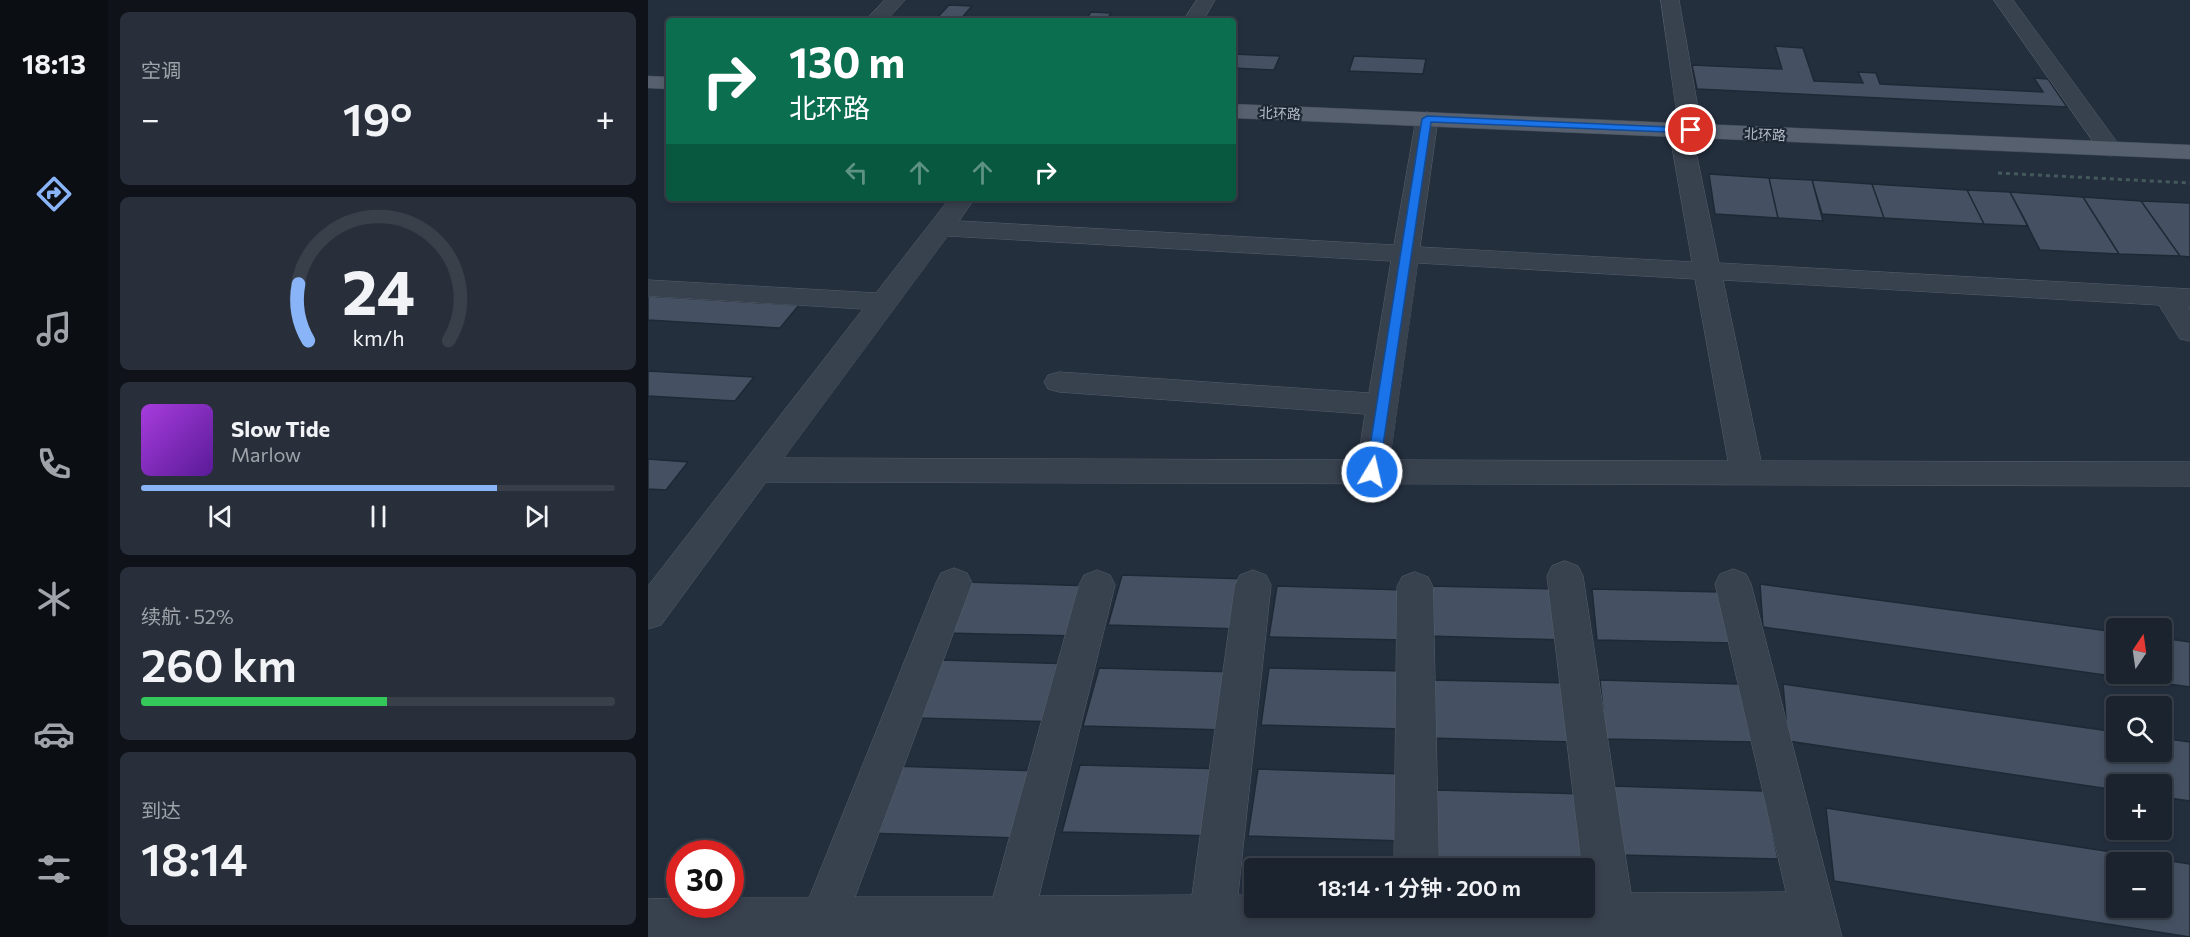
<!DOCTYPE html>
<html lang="zh">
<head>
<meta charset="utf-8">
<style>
  :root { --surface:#1b232e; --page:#282f3a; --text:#f1f3f6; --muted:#a0a4aa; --line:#39404a; --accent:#8ab4f8 }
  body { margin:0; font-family:Commissioner,"Noto Sans SC",sans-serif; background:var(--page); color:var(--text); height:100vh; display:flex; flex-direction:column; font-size:22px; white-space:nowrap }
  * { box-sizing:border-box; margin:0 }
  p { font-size:20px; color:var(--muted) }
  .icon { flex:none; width:33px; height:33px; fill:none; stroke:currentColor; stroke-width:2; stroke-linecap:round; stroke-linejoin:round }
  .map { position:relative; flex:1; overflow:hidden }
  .sheet { display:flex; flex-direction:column; gap:12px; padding:12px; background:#0f1319; width:540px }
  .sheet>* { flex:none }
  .banner { position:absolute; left:18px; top:18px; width:570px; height:183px; border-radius:6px; box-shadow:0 3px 9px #0003,0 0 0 2px var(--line); background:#0b6e4f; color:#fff; overflow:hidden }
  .needle { width:39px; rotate:13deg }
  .controls { position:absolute; left:1458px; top:618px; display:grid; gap:12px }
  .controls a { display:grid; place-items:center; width:66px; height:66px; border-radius:6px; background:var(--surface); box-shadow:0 3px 9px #0003,0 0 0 2px var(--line); font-size:30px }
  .speed { position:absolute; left:18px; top:840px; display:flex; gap:12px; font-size:30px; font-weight:700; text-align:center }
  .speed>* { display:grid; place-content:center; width:78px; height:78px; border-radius:50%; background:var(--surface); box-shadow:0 3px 9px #0003,0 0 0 2px var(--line); line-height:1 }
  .speed .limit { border:9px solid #d22; background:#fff; color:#111 }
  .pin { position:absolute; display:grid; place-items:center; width:51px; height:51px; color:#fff; margin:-26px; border:3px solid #fff; border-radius:50%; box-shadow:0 2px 6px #0007 }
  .me { position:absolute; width:66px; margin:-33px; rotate:9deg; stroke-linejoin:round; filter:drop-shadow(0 0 4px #0008) }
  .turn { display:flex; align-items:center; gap:21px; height:126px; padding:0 24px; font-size:27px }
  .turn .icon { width:78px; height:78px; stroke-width:2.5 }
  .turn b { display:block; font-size:42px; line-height:51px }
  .lanes { display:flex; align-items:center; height:57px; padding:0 24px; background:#0003; justify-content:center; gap:30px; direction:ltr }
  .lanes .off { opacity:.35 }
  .big { font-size:45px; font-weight:600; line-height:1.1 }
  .sheet .widget { flex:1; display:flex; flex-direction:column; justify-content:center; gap:9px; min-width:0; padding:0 21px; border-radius:9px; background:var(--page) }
  .sheet .dial { align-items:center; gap:0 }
  .dial svg { height:156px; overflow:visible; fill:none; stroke:var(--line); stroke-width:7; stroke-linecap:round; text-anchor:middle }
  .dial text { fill:var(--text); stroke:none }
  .song { display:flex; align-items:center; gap:18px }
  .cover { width:72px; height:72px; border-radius:9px; background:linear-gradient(135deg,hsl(280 70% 55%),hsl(270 70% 35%)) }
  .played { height:6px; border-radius:3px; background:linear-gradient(90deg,var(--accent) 75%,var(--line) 75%) }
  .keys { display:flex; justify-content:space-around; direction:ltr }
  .heat { display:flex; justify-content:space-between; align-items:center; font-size:33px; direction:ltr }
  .charge { height:9px; border-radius:4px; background:linear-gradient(90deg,#34c759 52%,var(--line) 0) }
  .trip { position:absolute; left:596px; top:858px; width:351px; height:60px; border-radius:6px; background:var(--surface); box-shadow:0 3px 9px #0003,0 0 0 2px var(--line); font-weight:600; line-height:60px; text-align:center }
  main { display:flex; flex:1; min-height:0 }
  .tabs { display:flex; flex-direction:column; width:108px; justify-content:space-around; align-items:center; background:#0b0e12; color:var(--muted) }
  .tabs .icon { width:42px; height:42px }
  .tabs .current { color:var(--accent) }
  .tabs b { font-size:27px; color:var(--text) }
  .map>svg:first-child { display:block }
</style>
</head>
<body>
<main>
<nav class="tabs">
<b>18:13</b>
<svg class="icon current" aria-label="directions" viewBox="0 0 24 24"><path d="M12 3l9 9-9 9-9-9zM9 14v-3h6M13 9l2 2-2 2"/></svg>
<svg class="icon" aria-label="music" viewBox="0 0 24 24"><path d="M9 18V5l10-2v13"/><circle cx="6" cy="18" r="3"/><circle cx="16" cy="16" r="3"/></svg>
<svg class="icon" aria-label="phone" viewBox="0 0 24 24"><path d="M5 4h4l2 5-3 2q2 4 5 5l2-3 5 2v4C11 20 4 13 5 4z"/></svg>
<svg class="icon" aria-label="climate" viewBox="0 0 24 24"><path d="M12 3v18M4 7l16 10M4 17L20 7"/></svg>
<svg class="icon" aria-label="car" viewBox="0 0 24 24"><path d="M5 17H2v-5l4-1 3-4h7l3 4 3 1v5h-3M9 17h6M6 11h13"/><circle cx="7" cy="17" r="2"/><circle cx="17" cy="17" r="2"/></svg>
<svg class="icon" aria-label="filters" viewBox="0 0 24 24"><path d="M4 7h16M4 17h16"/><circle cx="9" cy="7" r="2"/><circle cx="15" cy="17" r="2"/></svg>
</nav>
<section class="sheet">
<div class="widget"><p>空调</p>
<div class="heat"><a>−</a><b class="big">19°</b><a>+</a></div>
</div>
<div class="widget dial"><svg viewBox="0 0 100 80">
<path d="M14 69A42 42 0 1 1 86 69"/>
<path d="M14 69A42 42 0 0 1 9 40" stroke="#8ab4f8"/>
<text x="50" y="56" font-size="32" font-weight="700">24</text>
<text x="50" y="72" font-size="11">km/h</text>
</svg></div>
<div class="widget">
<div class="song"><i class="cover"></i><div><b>Slow Tide</b><p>Marlow</p></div></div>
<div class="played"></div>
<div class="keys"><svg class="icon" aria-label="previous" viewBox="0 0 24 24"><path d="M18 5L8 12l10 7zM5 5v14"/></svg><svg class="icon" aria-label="pause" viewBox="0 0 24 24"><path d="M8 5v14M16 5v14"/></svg><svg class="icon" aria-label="next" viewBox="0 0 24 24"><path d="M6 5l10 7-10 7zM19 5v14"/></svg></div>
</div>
<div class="widget"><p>续航 · 52%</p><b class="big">260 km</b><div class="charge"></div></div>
<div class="widget"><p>到达</p><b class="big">18:14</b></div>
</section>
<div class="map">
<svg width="1542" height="937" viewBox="0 0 1542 937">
  <rect width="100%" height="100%" fill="#242f3e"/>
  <path fill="#455162" stroke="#1f2835" stroke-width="1.5" fill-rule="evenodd" d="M301,5L324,6L311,21H286Z
    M443,12L463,13L458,21H437Z
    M1127,46L1155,48L1166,81L1215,83L1210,72L1228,73L1232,84L1395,92L1386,78L1400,79L1419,107L1049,89L1044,65L1134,69Z
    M585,54L632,56L626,70L585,68Z
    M706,56L778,59L775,74L701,71Z
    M1061,174L1121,178L1130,218L1067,214Z
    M1121,178L1164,180L1175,221L1130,218Z
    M1164,180L1224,184L1236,218L1174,214Z
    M1224,184L1319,190L1336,224L1236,218Z
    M1319,190L1362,192L1380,226L1336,224Z
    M1362,192L1435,197L1471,254L1392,250Z
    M1435,197L1493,201L1532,256L1471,254Z
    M1493,201L1542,203V257L1532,256Z
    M0,296L151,305L132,328L0,320Z
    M0,371L106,377L87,401L0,396Z
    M0,459L40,462L18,490L0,489Z
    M474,575L601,579L592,629L460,625Z
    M317,582L444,586L429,636L296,633Z
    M1112,584L1468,632V674H1514V638L1542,642V687L1115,627Z
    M629,586L757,590L755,640L621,637Z
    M782,586L911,589L915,640L781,636Z
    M944,589L1073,592L1084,643L949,640Z
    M292,660L427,664L410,722L269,718Z
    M451,668L588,672L578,730L435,726Z
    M621,668L758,671L756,729L613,725Z
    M782,680L921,683L925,742L781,738Z
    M952,680L1091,684L1104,742L958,739Z
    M1135,684L1468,732V752H1514V738L1542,742V801L1514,797V784H1468V790L1140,741Z
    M432,765L579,769L567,836L414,832Z
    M245,766L392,771L371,838L218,833Z
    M610,769L757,774L755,841L600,836Z
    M965,786L1116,791L1130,859L972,855Z
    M788,790L938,794L944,863L786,859Z
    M1178,808L1542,864V937L1186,881ZM1468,862H1514V908H1468Z"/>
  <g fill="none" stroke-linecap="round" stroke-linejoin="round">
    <g stroke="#565f6c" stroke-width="1">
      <path id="minor" d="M237,0H257L238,21H217Z
        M549,0H567L555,21H535Z
        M1013,0H1031L1054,131L1051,136L1045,137L1071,263L1542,289V307L1540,306L1542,310V341L1532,339L1511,305L1075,280L1113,461L1542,462V486L118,482L13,625L0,629V586L215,309L0,296V280L228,293L302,198H327L311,221L746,245L768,119L771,114L779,112L787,114L790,119L772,247L1044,262L1021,130L1024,125L1030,124ZM300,236L743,261L721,393L411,372L400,375L396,382L400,389L411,392L717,414L710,460L136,458ZM770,263L1047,279L1080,461L742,460Z
        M1346,0H1365L1474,149L1470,154L1462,156L1454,154Z
        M917,561L930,566L935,576L983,893L1138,892L1067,584L1072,574L1085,569L1098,574L1103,584L1194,937H0V899L32,898V904H82V898H161L288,583L293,573L306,568L319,573L324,583L207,897H345L431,585L436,575L449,570L462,575L467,585L391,896L544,895L587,585L592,575L605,570L618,575L623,585L590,895H606V908H936V868H934L899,576L904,566Z
        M767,572L780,577L785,587L791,868H746L749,587L754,577Z"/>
    </g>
    <g stroke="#414a57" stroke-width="1">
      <path id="major" d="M0,76L21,77V89L0,88Z
        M585,104L1542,145V159L585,118Z"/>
    </g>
    <path stroke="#44595c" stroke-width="3" stroke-dasharray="4 4" stroke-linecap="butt" d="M1350,173L1542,183"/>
    <use href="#minor" fill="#38414e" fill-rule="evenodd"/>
    <use href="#major" fill="#56606e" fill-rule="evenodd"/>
  </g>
  <path fill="#1a73e8" stroke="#114b97" stroke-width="1.5" d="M779,116L1043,128L1048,130L1043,133L783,122L731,472L724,477L718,472L774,119Z"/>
  <g text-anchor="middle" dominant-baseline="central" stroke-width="4.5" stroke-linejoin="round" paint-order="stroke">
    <g font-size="14" fill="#b4bcc9" stroke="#1d2633">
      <text transform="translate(632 113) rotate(2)">北环路</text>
      <text transform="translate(1117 134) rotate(3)">北环路</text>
    </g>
  </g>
</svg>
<div class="controls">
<a><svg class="needle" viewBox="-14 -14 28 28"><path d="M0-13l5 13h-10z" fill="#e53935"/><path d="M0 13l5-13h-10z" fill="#a0a4aa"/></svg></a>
<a><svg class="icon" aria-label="search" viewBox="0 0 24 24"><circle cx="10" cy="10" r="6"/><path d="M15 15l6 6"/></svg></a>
<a>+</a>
<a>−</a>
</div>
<div class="speed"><div class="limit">30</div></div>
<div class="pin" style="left:1043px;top:130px;background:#d93025"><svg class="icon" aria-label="arrive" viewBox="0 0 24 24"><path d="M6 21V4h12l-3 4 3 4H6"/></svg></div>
<svg class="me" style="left:724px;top:472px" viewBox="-20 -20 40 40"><circle r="17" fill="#1a73e8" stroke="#fff" stroke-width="3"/><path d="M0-11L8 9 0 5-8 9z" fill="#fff"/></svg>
<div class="trip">18:14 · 1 分钟 · 200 m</div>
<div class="banner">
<div class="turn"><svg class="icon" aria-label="right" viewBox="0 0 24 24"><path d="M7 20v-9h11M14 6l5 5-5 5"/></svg><div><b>130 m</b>北环路</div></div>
<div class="lanes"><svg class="icon off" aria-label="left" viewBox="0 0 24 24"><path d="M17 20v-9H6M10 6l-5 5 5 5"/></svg><svg class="icon off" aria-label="ahead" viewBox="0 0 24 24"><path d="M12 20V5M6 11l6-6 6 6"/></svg><svg class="icon off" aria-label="ahead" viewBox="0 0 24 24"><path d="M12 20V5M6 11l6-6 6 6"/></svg><svg class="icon" aria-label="right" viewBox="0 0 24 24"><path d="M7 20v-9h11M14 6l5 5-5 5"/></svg></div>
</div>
</div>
</main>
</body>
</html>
